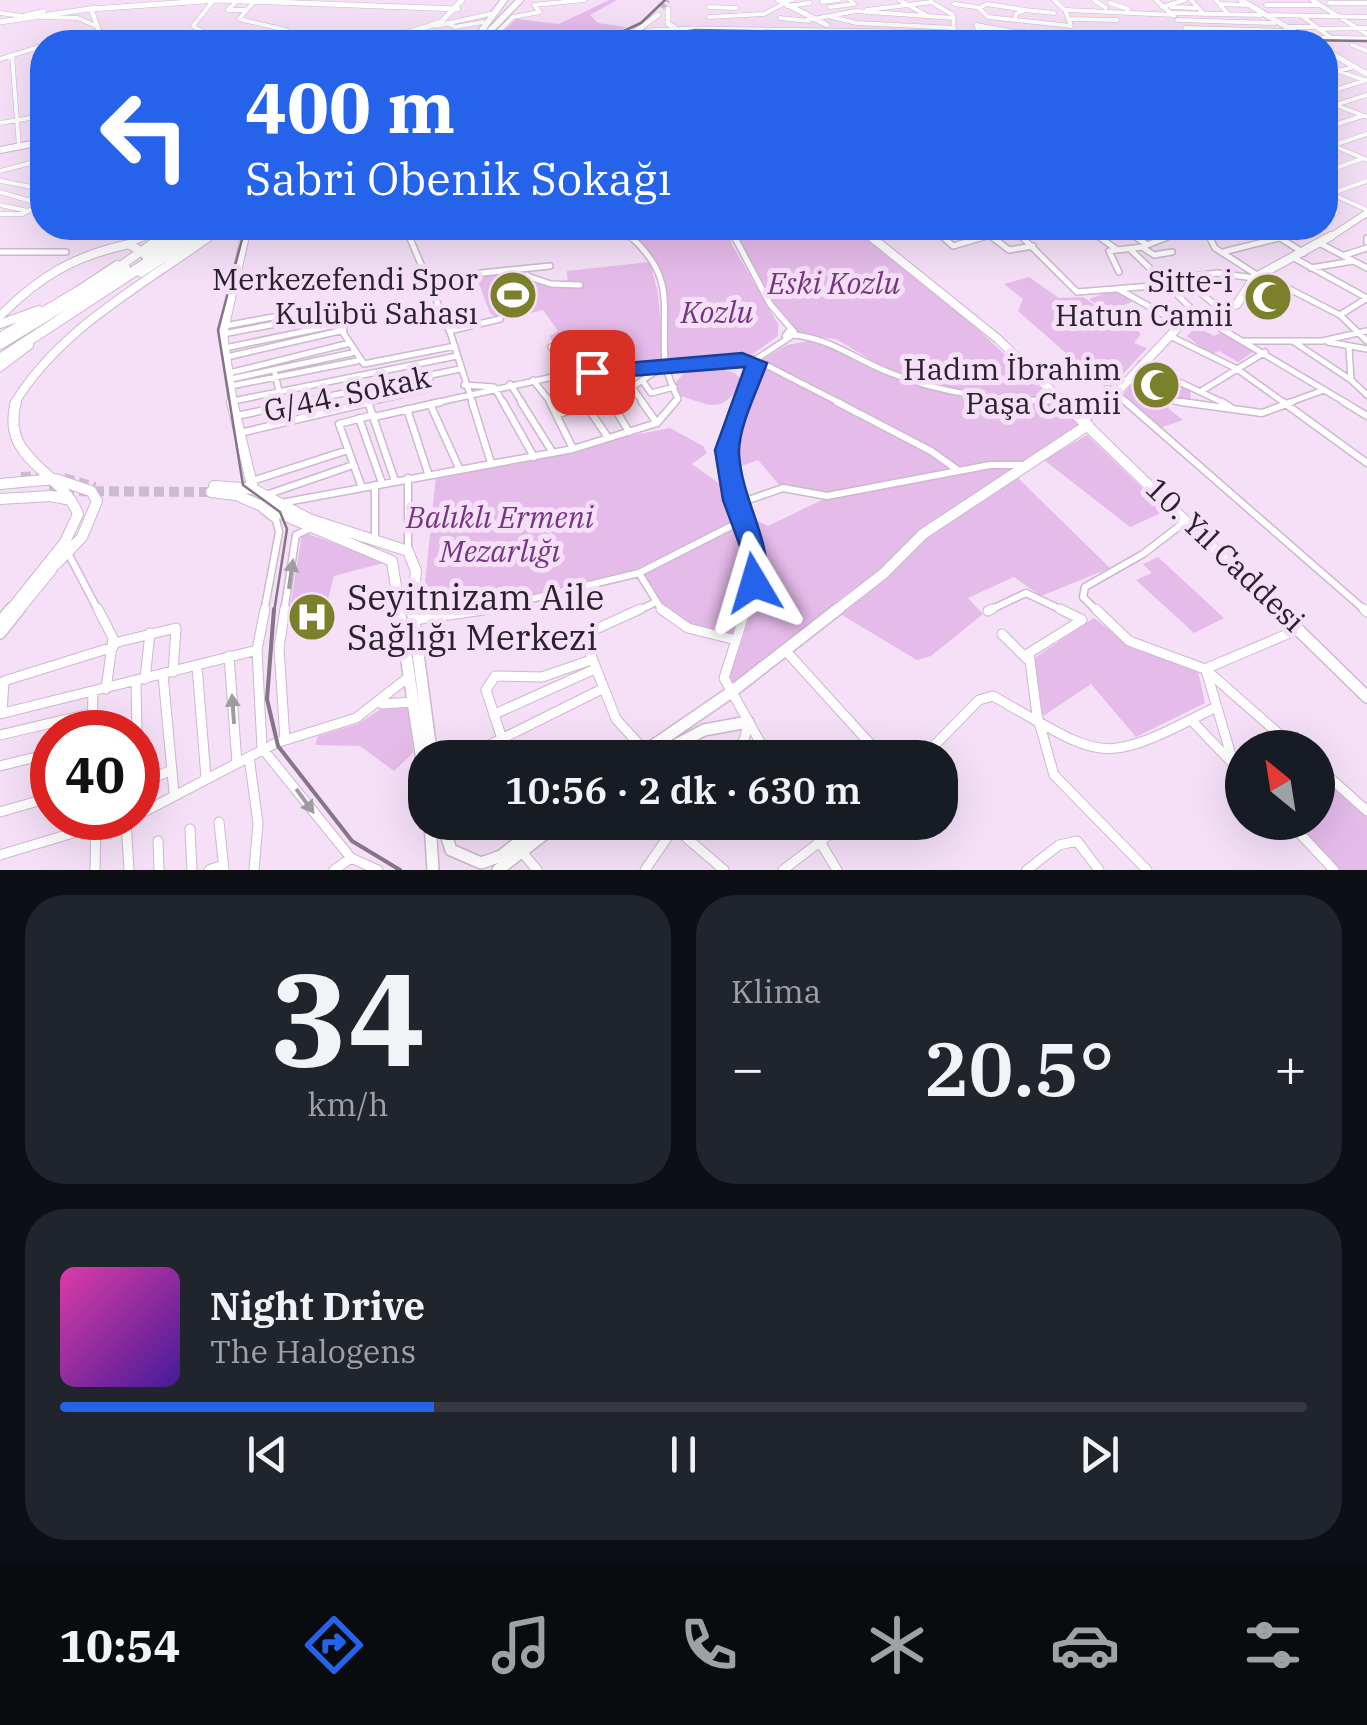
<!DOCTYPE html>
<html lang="tr">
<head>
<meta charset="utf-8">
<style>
  :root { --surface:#171b24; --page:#20242c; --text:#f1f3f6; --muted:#9ea1a6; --line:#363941; --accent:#2563eb }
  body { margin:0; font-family:"IBM Plex Serif",serif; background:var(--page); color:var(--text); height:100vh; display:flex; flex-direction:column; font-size:38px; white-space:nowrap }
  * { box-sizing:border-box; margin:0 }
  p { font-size:32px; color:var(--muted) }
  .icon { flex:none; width:55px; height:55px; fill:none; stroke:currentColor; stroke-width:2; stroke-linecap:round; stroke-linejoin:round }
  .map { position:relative; height:870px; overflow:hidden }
  .sheet { display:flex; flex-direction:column; gap:25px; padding:25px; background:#0d0f14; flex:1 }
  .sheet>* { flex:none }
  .top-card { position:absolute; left:30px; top:30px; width:1308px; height:210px; border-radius:40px; box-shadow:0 10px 40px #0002; background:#2563eb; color:#fff; overflow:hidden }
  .needle { width:65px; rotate:330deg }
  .buttons { position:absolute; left:1225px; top:730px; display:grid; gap:20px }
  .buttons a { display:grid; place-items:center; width:110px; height:110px; border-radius:50%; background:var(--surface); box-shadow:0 10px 40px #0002; font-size:50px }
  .speed { position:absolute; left:30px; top:710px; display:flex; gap:20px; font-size:50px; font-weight:700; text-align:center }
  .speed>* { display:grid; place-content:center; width:130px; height:130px; border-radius:50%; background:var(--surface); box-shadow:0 10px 40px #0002; line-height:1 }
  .speed .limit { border:15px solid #d22; background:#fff; color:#111 }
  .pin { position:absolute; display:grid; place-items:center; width:85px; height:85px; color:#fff; margin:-42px; border-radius:20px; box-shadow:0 5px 15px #0006 }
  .me { position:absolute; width:110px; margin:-55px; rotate:353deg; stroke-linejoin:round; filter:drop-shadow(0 0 8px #0008) }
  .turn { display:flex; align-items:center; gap:35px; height:210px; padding:0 50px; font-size:45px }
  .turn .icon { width:130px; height:130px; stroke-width:2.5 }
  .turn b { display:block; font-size:70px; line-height:85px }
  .big { font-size:75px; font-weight:600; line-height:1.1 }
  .sheet .widget { flex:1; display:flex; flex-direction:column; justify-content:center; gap:15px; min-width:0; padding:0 35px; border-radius:40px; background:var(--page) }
  .sheet .dial { align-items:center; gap:0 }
  .dial b { font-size:130px; line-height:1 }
  .song { display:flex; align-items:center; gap:30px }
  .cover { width:120px; height:120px; border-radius:15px; background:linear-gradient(135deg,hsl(320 70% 55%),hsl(260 70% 35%)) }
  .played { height:10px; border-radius:5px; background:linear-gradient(90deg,var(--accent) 30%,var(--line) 30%) }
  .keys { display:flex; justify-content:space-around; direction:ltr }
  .heat { display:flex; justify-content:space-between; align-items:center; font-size:55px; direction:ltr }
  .sheet .tiles { flex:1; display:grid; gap:25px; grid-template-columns:1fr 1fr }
  .widget:last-child { grid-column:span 2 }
  .trip { position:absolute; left:408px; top:740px; width:550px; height:100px; border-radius:40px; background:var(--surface); box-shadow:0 10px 40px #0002; font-weight:600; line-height:100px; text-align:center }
  .tabs { display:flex; height:160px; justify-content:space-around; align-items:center; background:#090b0e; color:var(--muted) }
  .tabs .icon { width:70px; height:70px }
  .tabs .current { color:var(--accent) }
  .tabs b { font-size:45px; color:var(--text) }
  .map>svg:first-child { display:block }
</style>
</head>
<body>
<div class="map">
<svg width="1367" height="870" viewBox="0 0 1367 870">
  <rect width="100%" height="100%" fill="#f5e0f8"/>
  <path fill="#e5bbea" d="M609,0H617L590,15L598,23L626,27L610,38H599L604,40H494L516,19L559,24Z
    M623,228H728L732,245L778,324V336L747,358L669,363C661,290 686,286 623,228Z
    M733,228H851L949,302L1051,398L977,396L927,384L883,367L836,339L801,335L783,319Z
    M650,262L658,293L664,362L563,371L550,336L558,331L543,310L500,320L490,313L476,276L524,272L532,281L568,285L567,271Z
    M1029,277L1059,298L1083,297L1113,317L1089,299L1114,290L1132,302L1121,306L1127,310L1119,314L1141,334L1134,343L1147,348L1108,390L1018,311L1023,299L1004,284Z
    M1188,322L1214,336L1222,332L1256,350L1238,362L1219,351L1210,355L1187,336L1192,331L1182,327Z
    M819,339L913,384L997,403L1060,405L1081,425L1029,462L960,468L932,448L763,360L787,345Z
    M703,364L735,373L743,382C721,413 715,407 681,396L674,384L690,367Z
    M759,364L937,456L952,470L828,494L781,487L758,460L733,469L730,450Z
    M1146,367L1190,387L1191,403L1166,400L1169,409L1183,420L1160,428L1122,396Z
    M670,428L703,446L707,453L692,464L728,490L738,521L632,571L498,604L422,612L436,476L575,453L618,438Z
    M1087,435L1166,511L1130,527L1044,460Z
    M1020,468L839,600L732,687L728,676C749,627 772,564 745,515L768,526L826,498L986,469Z
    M1017,477L1110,568L1041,596L1014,577L968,598L983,614L931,656L917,660L837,612L895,568L924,537Z
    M740,524C760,572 748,587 732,634L709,635L659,608L643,575Z
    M302,534H308L387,562L334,576L327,603L290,608Z
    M1158,557L1224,618L1194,633L1136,580L1152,573L1143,564Z
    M1094,618L1128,644L1198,671L1205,703L1136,737L1091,684L1043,716L1033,659Z
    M390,703L408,705L413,753L394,771L360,746L315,745L318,736L358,724Z
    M1318,771L1367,815V870H1339L1295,823L1318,822Z"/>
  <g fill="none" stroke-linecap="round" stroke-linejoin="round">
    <path stroke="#ccbacf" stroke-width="5" stroke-dasharray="5 2.5" stroke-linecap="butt" d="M662,8L668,0"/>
    <path stroke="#ccbacf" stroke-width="10" stroke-dasharray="10 5" stroke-linecap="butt" d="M21,477L38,476
      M64,478L95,487
      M49,491L211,492"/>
    <g stroke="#ccb8cf" stroke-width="5">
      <path id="minor-far3" d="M899,0L926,15
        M1094,0L1106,8
        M1156,0L1174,16
        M1191,0L1204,14
        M1216,0L1227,13
        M1312,0L1367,34
        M213,1L193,26L219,42
        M237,1L228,10H244
        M781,1L793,0
        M822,2L839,0
        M931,2L953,15L954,32
        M253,3L239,19L286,30L300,42
        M1110,3L1128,9
        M1329,3H1367
        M954,4L976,7
        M987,4L979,8L988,17L1071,26L1065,10L1054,0
        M987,4L1025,10L1016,14L1015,20
        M1220,4L1246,5
        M1266,5H1319
        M787,6L810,3
        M709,7L736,8
        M830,7L854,4L850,0
        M1162,7L1185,0
        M1171,7L1198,8
        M867,10L932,2
        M1025,10L1054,13
        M1067,10L1174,15
        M0,13L29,17
        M1173,13L1261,15
        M26,15L44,11
        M1265,15L1367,17
        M1302,16L1331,38
        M42,17L78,18L98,27
        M709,17L764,14L783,4
        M831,17L857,23L954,28
        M780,18L809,21
        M1069,19L1117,20
        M808,20L856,11L954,18
        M1177,20L1275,23
        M447,23L455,27L483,22
        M436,26L490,14
        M1287,27H1315
        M1185,28L1289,31
        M1318,29L1367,28
        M1010,31L976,25L978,30L1025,32
        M831,34L843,38L838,42
        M923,36L925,42
        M983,37L1014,42
        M494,38L525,42
        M1079,39L1082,42
        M1126,39L1129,42
        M947,41L982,42
        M55,42L99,31
        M335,42L387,39
        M488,42L513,17L540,12L534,5L584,0
        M750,42L777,33
        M1352,45L1367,51
        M12,55L19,147
        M0,59L42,46
        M1325,66L1364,80
        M1325,74L1354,67
        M1325,93L1367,80
        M1325,101L1367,117
        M1335,105L1367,95
        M0,123L42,116
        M1325,128L1362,116
        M1325,142L1367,160
        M1325,148L1367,134
        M0,171L42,160
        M1325,172L1361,159
        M1,181L42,189L31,198
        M1325,191L1367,210
        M0,192L40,204L23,214H0
        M1333,193L1367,181
        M0,205L28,211
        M1325,207L1336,213L1329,218
        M405,228L410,239
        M620,228L632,239
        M730,228L736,239
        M933,228L945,239
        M980,228L994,239
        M1013,228L1024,239
        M1086,228L1102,239
        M1120,228L1138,239
        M1205,228L1210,239
        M1263,228L1281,239
        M937,232L956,228
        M410,234L447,228
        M1021,234L1052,228
        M978,239L992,235
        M1163,239L1192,228
        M1275,239L1279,238"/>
    </g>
    <g stroke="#ccb8cf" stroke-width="8">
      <path id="minor-far2" d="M409,236L451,335L473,404
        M630,236C677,278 661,306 665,361C666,374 673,387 678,399L673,404
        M734,236L770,304L794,332
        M942,236L953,246L987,236
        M991,236L1009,250L1033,246
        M1021,236L1077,292L1164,285
        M1098,236L1116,249
        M1134,236L1146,244
        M1209,236L1215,248L1257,275
        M1277,236L1304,253
        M1367,238V242
        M1321,244L1367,268
        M1142,247L1154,255L1172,252
        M1130,249L1198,315L1348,404
        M0,252H66
        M1223,252L1279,238
        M1345,255L1367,248
        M1296,259L1367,298
        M1311,268L1353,261
        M1119,272L1109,251L1142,247L1170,236
        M1260,274L1340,315L1367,341
        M527,275L532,297
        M527,276L551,284L580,285
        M424,279L550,266
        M1184,279L1220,309
        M1163,280L1217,273L1254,278
        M1118,289L1181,324
        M1266,291L1280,286
        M1244,295L1275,307
        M1340,315L1366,299
        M225,326L326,307L364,364L455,346
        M449,331L500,319
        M789,331L794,332L795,335L785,336Z
        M223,334L333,313
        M795,335C831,339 855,359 888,372C944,395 1003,401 1063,401
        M1170,336L1237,369L1286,404
        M1245,341H1322L1367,331
        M1294,342L1351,380
        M1328,342L1367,349
        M551,347L586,404
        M1349,347L1351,380L1367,395
        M225,348L340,324
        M227,357L344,330
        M758,358L790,337
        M751,359H759L756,363Z
        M760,362L842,404
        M1141,364L1226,404
        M229,373L350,343
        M593,373L612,404
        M275,374L282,404
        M231,379L352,353
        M533,380L552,404
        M642,380L651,393L674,387
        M510,384L523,404
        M464,385L494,387L504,404
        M231,386L357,361
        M632,387L644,404
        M1203,390L1265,352
        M604,394L632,387L664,366
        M1118,395L1129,404
        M367,400L369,404
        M233,401L457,356
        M1174,401L1199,404
        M291,404L460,369
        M360,404L430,388V376
        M430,404L562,375L751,360
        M742,404L756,363
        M1285,404L1324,390"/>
    </g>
    <g stroke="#ccb8cf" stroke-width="9">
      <path id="minor-far1" d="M281,402L282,406
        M368,402L395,481
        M472,402L491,463
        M503,402L534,457
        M521,402L553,453
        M550,402L573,449
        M584,402L607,436
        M611,402L629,432
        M642,402L657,423
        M743,402C738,417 727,438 728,454C731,523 769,536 745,612
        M837,402L931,451L959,471
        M1126,402L1367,612
        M1181,402L1262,413L1292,402
        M1222,402L1233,409
        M1283,402L1367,463
        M1344,402L1367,416
        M430,404L459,468
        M407,409L428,473
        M559,414L588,405
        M236,416L303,402
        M374,417L441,402
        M359,418L382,483
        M240,433L371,402
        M408,478V551
        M249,482L348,450
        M375,485V539
        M362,488L339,424L373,415
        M266,495L353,465
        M281,503L573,449L657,423L675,402
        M737,504L783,488L827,496L990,465H1024
        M263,510L276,520L279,532L264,612
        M69,555L99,612
        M639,573L663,612
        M988,611L1026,593L1066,612
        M284,612L296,535L311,528
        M477,612L639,573L743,520
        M635,612L654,603
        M1098,612L1083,597L1085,587L1143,554L1186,521"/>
    </g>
    <g stroke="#ccb8cf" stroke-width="11">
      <path id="minor" d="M98,609L113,638L106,689
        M265,609L257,650L262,748L351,858L378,870
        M285,609L279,648L285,740
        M640,609L583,635L616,719L647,753
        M661,609L688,628L736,640
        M746,609L724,678L769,758
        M1060,609L1081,619
        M1096,609L1129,641L1205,669L1295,748
        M1364,609L1367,612
        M988,611L992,609
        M414,620L490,609
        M1082,620L1029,653L1037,715L1054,775L1147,870
        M1002,634L1027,659
        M114,643L176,628L173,672
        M786,651L883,758
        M229,656L237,763
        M197,666L206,778
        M1205,669L1297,630
        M1206,670L1233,762
        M163,675L174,793
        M145,679L150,633
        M136,682L137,732
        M382,704L414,702
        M2,713L4,681L113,647
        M497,713L595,669
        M0,714L257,650
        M1193,722L1242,773
        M92,732L93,692
        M0,735L93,713
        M502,739L486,690L495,676L542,677L591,660
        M249,757L258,823L254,870
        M463,758L602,689
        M730,758L744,740L748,724
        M922,758L979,700L993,696C1107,760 1097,768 1216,707
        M138,764V783
        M0,766L52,753
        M1318,767L1367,811
        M138,784L172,770
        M0,812L52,797
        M138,815L276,743L356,718L410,676
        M126,822L129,870
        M219,822L224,870
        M668,822L724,870
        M808,822L837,870
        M1289,822L1334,870
        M190,829L192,870
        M96,835L133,818
        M158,841L159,870
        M522,852L537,870
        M0,855L96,826
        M95,870L96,818
        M209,870L223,865
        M334,870L351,858
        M645,870L678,822
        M783,870L846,822
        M1027,870L1059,845L1077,841L1099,870"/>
    </g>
    <g stroke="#ccb8cf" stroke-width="6">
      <path id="major-far4" d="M778,0L827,25
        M1241,0L1302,36
        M91,9L218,0L458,9
        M91,9L103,42
        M668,9V24L674,27
        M0,22L96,8
        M636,31L658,15
        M619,41L649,31L694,29L1367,39
        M380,42L441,22L462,0
        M637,42L668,34
        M1325,50L1367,74"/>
    </g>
    <g stroke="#ccb8cf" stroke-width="8">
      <path id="major-far3" d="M0,150L42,142
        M859,228L873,239
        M219,233L238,228
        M137,239L167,228
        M159,239L175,228
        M194,239L211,228
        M207,239L222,228
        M245,239L247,228
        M1327,239L1367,213"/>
    </g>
    <g stroke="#ccb8cf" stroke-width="10">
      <path id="major-far2" d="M870,236L998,339L1065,404
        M132,241L144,236
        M116,269L163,236
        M141,273L198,236
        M76,292L117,265
        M0,316C40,276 74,256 129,244L137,249
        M0,324L39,310
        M0,337L81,289
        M0,367L29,345
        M14,404C60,328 140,287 210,236
        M233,404L223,334L245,236
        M1106,404L1181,324L1237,304L1254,278L1331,236"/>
    </g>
    <g stroke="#ccb8cf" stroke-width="12">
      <path id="major-far1" d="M232,402L253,489
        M1063,402L1279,612
        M1085,417L1111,402
        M0,484L55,479L91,491L97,501L82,537L56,564
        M214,486L253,489L309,519L408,551L416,571L412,612
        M211,492L236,495L392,561L400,612
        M0,499L51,496L71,500
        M9,612L65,542L78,514C60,469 0,460 16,402
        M17,612L52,569
        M834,612L883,574L923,534L1088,425"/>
    </g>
    <g stroke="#ccb8cf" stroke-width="14">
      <path id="major" d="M399,609L425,780
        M412,609L432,758
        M1277,609L1367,697
        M0,623L11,609
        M0,633L19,609
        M635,758L730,693L838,609
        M652,758L704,730L748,722
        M430,822L433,870
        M442,822L451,850L481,863L501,856L544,822
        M498,870L560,822"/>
    </g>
    <g stroke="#ccb8cf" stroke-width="8">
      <path id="highway-far2" d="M482,30L504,0
        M479,42L520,0"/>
    </g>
    <g stroke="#ccb8cf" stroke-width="9">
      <path id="highway-far1" d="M167,239L181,228
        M184,239L201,228"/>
    </g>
    <g stroke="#ccb8cf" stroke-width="12">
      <path id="highway" d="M146,255L170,236
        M0,344L125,268
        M0,359L188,236"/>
    </g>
    <use href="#minor-far3" stroke="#fff" stroke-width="4"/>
    <use href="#minor-far2" stroke="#fff" stroke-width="5"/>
    <use href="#minor-far1" stroke="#fff" stroke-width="6"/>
    <use href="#minor" stroke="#fff" stroke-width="9"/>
    <use href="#major-far4" stroke="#fff" stroke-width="5"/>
    <use href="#major-far3" stroke="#fff" stroke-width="6"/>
    <use href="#major-far2" stroke="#fff" stroke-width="8"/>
    <use href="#major-far1" stroke="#fff" stroke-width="10"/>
    <use href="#major" stroke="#fff" stroke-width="11"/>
    <use href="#highway-far2" stroke="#fff" stroke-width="6"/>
    <use href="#highway-far1" stroke="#fff" stroke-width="8"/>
    <use href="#highway" stroke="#fff" stroke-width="10"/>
    <path stroke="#847686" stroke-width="2.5" d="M600,42L641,23L665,0
      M628,42L695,30L1367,41
      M245,228L218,330L243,485L280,512L287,529L274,612"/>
    <path stroke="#847686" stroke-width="4" d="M274,609L267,699L278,746L352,841L400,870"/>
  </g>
  <defs><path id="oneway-solid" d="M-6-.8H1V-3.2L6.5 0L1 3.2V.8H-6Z" transform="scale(2.5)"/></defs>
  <g fill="#9f9ca0">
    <use href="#oneway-solid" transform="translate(291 574) rotate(-82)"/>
    <use href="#oneway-solid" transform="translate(233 709) rotate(-94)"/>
    <use href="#oneway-solid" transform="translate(305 801) rotate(54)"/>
  </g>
  <path fill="#2563eb" stroke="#184099" stroke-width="2.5" d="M742,353L767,363C758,389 738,427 739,454C742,500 770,537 767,583L754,594L740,583L743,554L723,500L715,450L745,367L592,379L582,372L592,366Z"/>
  <defs>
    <g id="stadium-disc" transform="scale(2.5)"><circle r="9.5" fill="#7c802b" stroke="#f5e0f8"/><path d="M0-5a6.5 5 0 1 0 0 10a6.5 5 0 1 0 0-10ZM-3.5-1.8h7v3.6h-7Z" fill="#fff"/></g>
    <g id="mosque-disc" transform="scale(2.5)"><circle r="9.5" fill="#7c802b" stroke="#f5e0f8"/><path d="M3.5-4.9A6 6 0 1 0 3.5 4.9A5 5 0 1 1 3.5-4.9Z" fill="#fff"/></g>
    <g id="hospital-disc" transform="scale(2.5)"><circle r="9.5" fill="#7c802b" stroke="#f5e0f8"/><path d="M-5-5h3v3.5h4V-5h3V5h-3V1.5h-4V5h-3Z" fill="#fff"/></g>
  </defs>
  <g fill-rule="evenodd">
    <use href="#stadium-disc" x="513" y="295"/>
    <use href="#mosque-disc" x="1268" y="297"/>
    <use href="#mosque-disc" x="1156" y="385"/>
    <use href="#hospital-disc" x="312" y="617"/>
  </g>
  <g text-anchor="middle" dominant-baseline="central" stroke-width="10" stroke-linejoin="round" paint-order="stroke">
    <g font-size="30" fill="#2a222b" stroke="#f5e0f8" text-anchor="end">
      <text x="478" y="278">Merkezefendi Spor<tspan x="478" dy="34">Kulübü Sahası</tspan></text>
      <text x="1233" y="280">Sitte-i<tspan x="1233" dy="34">Hatun Camii</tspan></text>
      <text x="1121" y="368">Hadım İbrahim<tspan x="1121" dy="34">Paşa Camii</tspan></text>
    </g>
    <g font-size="30" font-style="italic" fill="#763580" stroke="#f5e0f8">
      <text x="834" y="282">Eski Kozlu</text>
      <text x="717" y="311">Kozlu</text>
      <text x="500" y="516">Balıklı Ermeni<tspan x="500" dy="34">Mezarlığı</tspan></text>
    </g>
    <g font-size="30" fill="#2a222b" stroke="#f5e0f8">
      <text transform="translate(347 393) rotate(-12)">G/44. Sokak</text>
      <text transform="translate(1226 554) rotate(44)">10. Yıl Caddesi</text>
    </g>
    <g font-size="35" fill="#2a222b" stroke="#f5e0f8" text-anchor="start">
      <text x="347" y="597">Seyitnizam Aile<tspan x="347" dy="40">Sağlığı Merkezi</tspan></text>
    </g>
  </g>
</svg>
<div class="buttons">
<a><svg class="needle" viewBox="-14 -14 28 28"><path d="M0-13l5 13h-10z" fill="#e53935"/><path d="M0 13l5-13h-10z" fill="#9ea1a6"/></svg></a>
</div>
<div class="speed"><div class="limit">40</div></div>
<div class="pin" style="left:592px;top:372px;background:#d93025"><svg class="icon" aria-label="arrive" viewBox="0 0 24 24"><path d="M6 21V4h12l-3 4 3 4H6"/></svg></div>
<svg class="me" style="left:754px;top:583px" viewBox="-20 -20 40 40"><path d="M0-17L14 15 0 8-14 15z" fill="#2563eb" stroke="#fff" stroke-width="4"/></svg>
<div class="trip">10:56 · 2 dk · 630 m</div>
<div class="top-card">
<div class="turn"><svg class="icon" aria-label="left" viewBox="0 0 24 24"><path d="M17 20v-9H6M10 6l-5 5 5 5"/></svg><div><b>400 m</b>Sabri Obenik Sokağı</div></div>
</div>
</div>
<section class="sheet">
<div class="tiles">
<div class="widget dial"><b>34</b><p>km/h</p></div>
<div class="widget"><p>Klima</p>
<div class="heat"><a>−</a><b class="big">20.5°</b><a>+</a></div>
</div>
<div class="widget">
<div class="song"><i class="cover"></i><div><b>Night Drive</b><p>The Halogens</p></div></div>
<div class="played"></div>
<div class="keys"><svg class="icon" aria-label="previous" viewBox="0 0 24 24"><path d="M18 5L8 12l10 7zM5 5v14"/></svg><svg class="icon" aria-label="pause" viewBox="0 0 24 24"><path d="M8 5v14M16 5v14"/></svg><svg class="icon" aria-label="next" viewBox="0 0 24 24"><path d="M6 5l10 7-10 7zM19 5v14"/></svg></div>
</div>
</div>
</section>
<nav class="tabs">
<b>10:54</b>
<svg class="icon current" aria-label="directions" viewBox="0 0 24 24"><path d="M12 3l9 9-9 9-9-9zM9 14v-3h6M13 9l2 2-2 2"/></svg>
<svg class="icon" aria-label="music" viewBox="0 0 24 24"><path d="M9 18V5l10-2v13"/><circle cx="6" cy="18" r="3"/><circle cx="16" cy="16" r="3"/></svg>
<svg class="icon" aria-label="phone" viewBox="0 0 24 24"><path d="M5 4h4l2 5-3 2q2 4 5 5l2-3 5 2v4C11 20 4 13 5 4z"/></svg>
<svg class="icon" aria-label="climate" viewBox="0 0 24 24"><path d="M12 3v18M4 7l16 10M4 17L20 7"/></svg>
<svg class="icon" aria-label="car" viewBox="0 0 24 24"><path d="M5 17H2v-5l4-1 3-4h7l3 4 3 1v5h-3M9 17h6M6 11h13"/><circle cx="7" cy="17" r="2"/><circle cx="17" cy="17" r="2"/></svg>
<svg class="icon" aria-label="filters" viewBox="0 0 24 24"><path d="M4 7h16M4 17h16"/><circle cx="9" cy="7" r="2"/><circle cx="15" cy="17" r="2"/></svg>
</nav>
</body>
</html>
